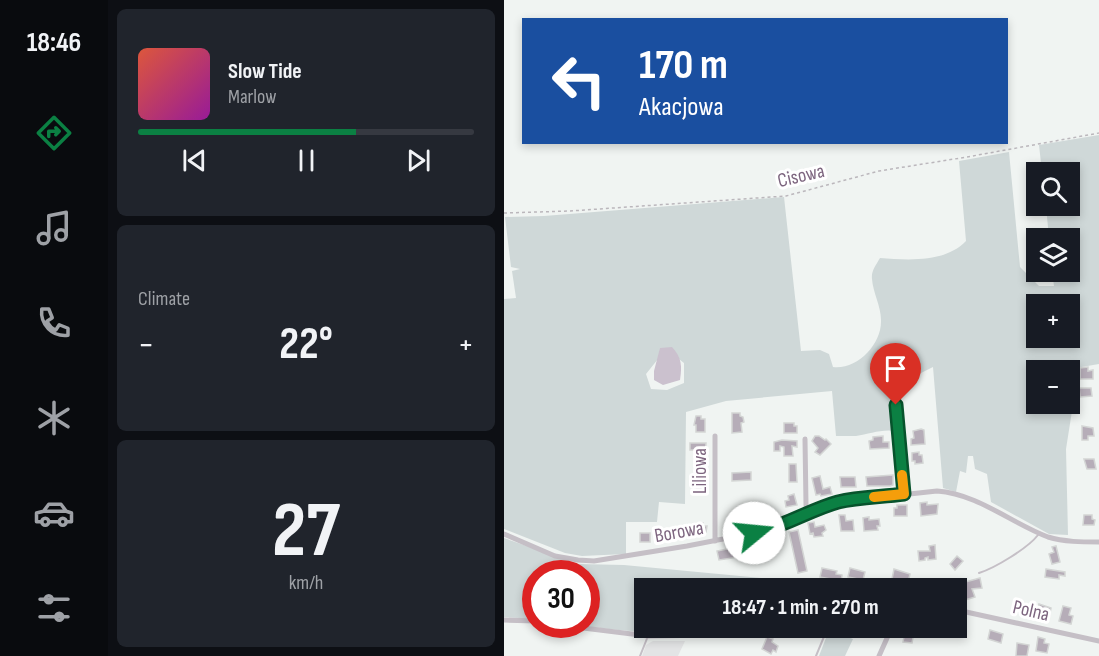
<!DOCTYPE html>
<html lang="en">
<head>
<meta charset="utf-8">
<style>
  :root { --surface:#171b24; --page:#20242c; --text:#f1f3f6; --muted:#9ea1a6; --line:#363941; --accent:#0b8043 }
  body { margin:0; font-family:"Sofia Sans Condensed",sans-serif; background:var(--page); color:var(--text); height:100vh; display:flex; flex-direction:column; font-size:22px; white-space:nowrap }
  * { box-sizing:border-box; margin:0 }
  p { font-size:20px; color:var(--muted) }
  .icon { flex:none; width:33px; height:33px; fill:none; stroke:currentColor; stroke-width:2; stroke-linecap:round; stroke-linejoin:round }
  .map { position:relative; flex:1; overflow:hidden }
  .details { display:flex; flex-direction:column; gap:9px; padding:9px; background:#0d0f14; width:396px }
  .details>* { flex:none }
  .top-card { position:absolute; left:18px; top:18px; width:486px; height:126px; border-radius:0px; box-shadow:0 3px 9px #0003; background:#1a4fa0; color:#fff; overflow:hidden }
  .tools { position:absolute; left:522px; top:162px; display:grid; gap:12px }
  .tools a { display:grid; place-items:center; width:54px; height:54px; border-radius:0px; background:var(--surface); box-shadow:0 3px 9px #0003; font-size:30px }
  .speed { position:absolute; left:18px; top:560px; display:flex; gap:12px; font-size:30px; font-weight:700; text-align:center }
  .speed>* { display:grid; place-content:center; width:78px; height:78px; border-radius:50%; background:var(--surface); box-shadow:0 3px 9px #0003; line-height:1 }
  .speed .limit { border:9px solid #d22; background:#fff; color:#111 }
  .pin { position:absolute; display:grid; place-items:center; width:51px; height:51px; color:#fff; margin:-62px -26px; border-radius:50% 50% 50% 0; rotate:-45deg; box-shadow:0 0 6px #0007 }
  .pin .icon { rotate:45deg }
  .me { position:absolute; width:66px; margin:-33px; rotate:73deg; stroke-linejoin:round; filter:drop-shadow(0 0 4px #0008) }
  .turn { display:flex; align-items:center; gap:21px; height:126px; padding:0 18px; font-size:27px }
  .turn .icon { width:78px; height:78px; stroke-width:2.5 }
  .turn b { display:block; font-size:42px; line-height:51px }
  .big { font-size:45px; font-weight:700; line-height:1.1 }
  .details .card { flex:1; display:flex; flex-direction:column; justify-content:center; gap:9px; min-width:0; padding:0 21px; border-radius:9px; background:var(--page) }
  .details .dial { align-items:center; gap:0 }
  .dial b { font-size:78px; line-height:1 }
  .song { display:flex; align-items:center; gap:18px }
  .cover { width:72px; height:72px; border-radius:9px; background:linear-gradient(135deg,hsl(10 70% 55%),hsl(300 70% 35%)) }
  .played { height:6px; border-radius:3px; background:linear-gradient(90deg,var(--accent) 65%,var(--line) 65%) }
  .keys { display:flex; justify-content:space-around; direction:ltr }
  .heat { display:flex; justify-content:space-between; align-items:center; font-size:33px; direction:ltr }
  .trip { position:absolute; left:130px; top:578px; width:333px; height:60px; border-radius:0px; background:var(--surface); box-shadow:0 3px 9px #0003; font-weight:700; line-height:60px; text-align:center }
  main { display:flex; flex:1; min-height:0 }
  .menu { display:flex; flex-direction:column; width:108px; justify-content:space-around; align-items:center; background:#090b0e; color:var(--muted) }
  .menu .icon { width:42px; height:42px }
  .menu .on { color:var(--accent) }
  .menu b { font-size:27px; color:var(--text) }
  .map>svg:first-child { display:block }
</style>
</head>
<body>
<main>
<nav class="menu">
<b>18:46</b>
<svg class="icon on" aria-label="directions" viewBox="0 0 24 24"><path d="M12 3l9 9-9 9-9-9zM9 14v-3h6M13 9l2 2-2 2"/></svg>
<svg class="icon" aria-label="music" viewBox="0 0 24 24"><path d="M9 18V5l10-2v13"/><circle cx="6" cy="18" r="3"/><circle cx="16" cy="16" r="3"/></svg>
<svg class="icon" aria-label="phone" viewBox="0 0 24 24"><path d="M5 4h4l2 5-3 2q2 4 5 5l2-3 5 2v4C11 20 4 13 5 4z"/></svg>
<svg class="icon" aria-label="climate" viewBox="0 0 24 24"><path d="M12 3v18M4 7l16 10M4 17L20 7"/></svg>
<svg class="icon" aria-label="car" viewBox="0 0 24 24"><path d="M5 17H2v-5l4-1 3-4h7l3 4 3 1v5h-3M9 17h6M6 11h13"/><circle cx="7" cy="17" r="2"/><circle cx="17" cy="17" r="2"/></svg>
<svg class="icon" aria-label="filters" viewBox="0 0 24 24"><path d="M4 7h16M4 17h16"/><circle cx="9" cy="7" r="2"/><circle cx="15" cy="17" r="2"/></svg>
</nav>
<section class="details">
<div class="card">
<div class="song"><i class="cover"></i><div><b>Slow Tide</b><p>Marlow</p></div></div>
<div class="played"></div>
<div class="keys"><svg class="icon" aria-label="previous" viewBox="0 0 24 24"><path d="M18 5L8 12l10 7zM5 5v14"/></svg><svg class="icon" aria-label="pause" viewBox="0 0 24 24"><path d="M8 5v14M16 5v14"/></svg><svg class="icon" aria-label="next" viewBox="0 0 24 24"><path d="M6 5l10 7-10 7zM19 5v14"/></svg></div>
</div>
<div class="card"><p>Climate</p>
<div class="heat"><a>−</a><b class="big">22°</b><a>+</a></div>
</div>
<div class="card dial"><b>27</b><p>km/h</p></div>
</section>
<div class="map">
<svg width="595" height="656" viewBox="0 0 595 656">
  <rect width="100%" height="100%" fill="#f0f4f2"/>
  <path fill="#e3e4e5" d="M149,641H181L174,656H138L142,645Z"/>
  <path fill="#cfd8d8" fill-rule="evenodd" d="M595,135V364L560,370H532V404H566V381L568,411L562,449L564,535L545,534L487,502L483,474L471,469L469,456H464L462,473L456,471L452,492L439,488L429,367L393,385L398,433C382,427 367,434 352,436C346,436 339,436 332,436L328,391L222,401L182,412L181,504L155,502L153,522H122V554L78,556L61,553L0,529V299L12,298L8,271L16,269L7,267L1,217L40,216L280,197L297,351L316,350L325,354L329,367C353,370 378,344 377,320C377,306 369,293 368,279C367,271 372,265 376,258C404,260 441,263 462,241L455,161L505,152L516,267L535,286H550L548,272H566V238H545L542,206H566V172H538L535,145ZM532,304H566V338H532ZM162,349L180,363V383L163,390L147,389L142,374Z
    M0,538L74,564L120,565L257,578L313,588H141V627H221C171,638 117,631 67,624H82V573H32L31,619L0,617Z
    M325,630L349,639L341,656H315Z"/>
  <path fill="#cbc1ce" d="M168,347C178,358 178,366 176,380L159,385L150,380V371L156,348Z"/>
  <path fill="#b6adb8" stroke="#d3d5d4" stroke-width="1.5" d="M584,367V371L589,370V379H576V368Z
    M575,388H587L588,396L576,397Z
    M228,413H236V416L239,417L240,422L237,423L238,432L228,433Z
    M192,416H197V419H201V432H192V425H190Z
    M280,423H290V426H293V433H280Z
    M578,426L589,428L590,436H584V440H578Z
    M417,429L420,430L421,444L407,445V439L410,438L409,431Z
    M311,436H315L321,440L322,439L327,444L316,455L311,452L314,448L308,441Z
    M379,436V442H385V448L366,449L365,441L369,440V437Z
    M278,440L293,441V447L288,446L289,456H280V447L276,446V451H270V442Z
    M186,443H202L201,456H193V450H186Z
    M415,452V455H418L419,463L411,464V461H408V453Z
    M580,459H590L592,469H583Z
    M285,464H292L293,482H285Z
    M247,472V480L228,481V473Z
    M389,475V485L386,486H363L362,477Z
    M193,476H202L201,490H191Z
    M316,476L319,489L326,487L328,494L317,496L316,494L312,495L308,478Z
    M336,477H351L352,487H337Z
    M290,494L293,505L282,507L281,501L285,500L284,496Z
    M423,502V505L434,504L433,514L417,516L416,503Z
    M393,505H403V516H390V508H393Z
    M263,514V523L243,524L242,516Z
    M335,515H341L342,521L349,520L350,531H337Z
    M580,515H588V519L591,520L590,525H579Z
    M365,517V520L375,519L376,526H373L374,530L360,531L359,518Z
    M310,522L311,527L320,525L322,530L318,533L319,536L310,537L309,533L306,534L304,523Z
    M190,523H199V526H203L202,532L185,531V525Z
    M294,530L303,571L294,573L285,532Z
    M136,533H146V542H136Z
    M255,544L257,555H248L249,562L243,563L240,549L249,548V545Z
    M431,545L432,559L424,560V557L421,558V560L415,561L414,551H426L425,546Z
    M552,546L556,562L548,564L545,554L550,552L548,547Z
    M233,547L235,557L215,560L213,551Z
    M453,556L459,561L451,570L446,564Z
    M318,568L333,571L332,574L338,575L337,581L316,577Z
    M346,568L361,572L359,580L344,577Z
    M390,569L406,574L404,583L392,580L391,585L387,584Z
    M542,569L561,572V576L555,575V579L541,577Z
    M476,578L478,588L468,589L471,597L461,600L459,591L455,589L454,584Z
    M535,604L547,608L545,618H532Z
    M559,606L567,608L565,615L569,616L567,624L555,621Z
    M402,627H411L408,643L399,642Z
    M486,630L499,634L497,643L484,639Z
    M263,637L269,639L268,642L274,646L272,652L269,650L267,654L258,649Z
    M534,637L541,639L540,643L545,644L543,653L532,651Z
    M513,643L525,645L523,656H512Z"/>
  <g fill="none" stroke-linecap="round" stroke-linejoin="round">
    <path stroke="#bbb7bc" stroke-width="1.5" stroke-dasharray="3 3" stroke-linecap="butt" d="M0,213L66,211L282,196L375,171L463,157L595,133
      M72,573L74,565"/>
    <path stroke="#c5bfc6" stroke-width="2" d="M475,573C491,568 524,548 534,535
      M136,656L144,636
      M312,656L324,627"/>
    <path stroke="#c5bfc6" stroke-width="5" d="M392,404L400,494
      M301,439L302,505L303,513
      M0,534L51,556L74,560L90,561L183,546L265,530L303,513L341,501L433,491C474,494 507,523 544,537C560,542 578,542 595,542
      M211,541V436
      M453,610L595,641
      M0,620L32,621
      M47,624L144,636L210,635L255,627
      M375,656L388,627"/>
  </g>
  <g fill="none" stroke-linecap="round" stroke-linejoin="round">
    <g stroke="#07532c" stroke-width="15">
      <path id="route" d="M250,533C280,527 305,510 334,502C355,497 378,497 400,494L392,405"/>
    </g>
    <use href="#route" stroke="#0b8043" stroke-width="10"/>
    <path stroke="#f59e0b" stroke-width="10" d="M370,497L400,494L398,475"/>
  </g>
  <g text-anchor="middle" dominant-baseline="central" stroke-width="6" stroke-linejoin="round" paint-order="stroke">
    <g font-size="20" fill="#7d657f" stroke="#fff">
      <text transform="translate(297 176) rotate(-13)">Cisowa</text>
      <text transform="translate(196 471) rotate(-90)">Liliowa</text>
      <text transform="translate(175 532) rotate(-10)">Borowa</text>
      <text transform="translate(527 611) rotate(13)">Polna</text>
    </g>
  </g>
</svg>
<div class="tools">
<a><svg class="icon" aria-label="search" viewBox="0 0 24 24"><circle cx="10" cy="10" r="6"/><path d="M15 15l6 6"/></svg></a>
<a><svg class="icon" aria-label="layers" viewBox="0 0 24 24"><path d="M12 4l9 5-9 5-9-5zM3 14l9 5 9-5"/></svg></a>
<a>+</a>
<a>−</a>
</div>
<div class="speed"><div class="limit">30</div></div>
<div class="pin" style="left:392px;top:405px;background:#d93025"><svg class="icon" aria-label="arrive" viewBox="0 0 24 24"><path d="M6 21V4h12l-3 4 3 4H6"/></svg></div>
<svg class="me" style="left:250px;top:533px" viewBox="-20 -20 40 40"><circle r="19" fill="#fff"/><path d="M0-13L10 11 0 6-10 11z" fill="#0b8043"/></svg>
<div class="trip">18:47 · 1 min · 270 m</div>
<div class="top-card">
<div class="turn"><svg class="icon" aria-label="left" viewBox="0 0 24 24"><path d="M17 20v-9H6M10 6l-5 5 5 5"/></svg><div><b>170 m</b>Akacjowa</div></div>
</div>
</div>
</main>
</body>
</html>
